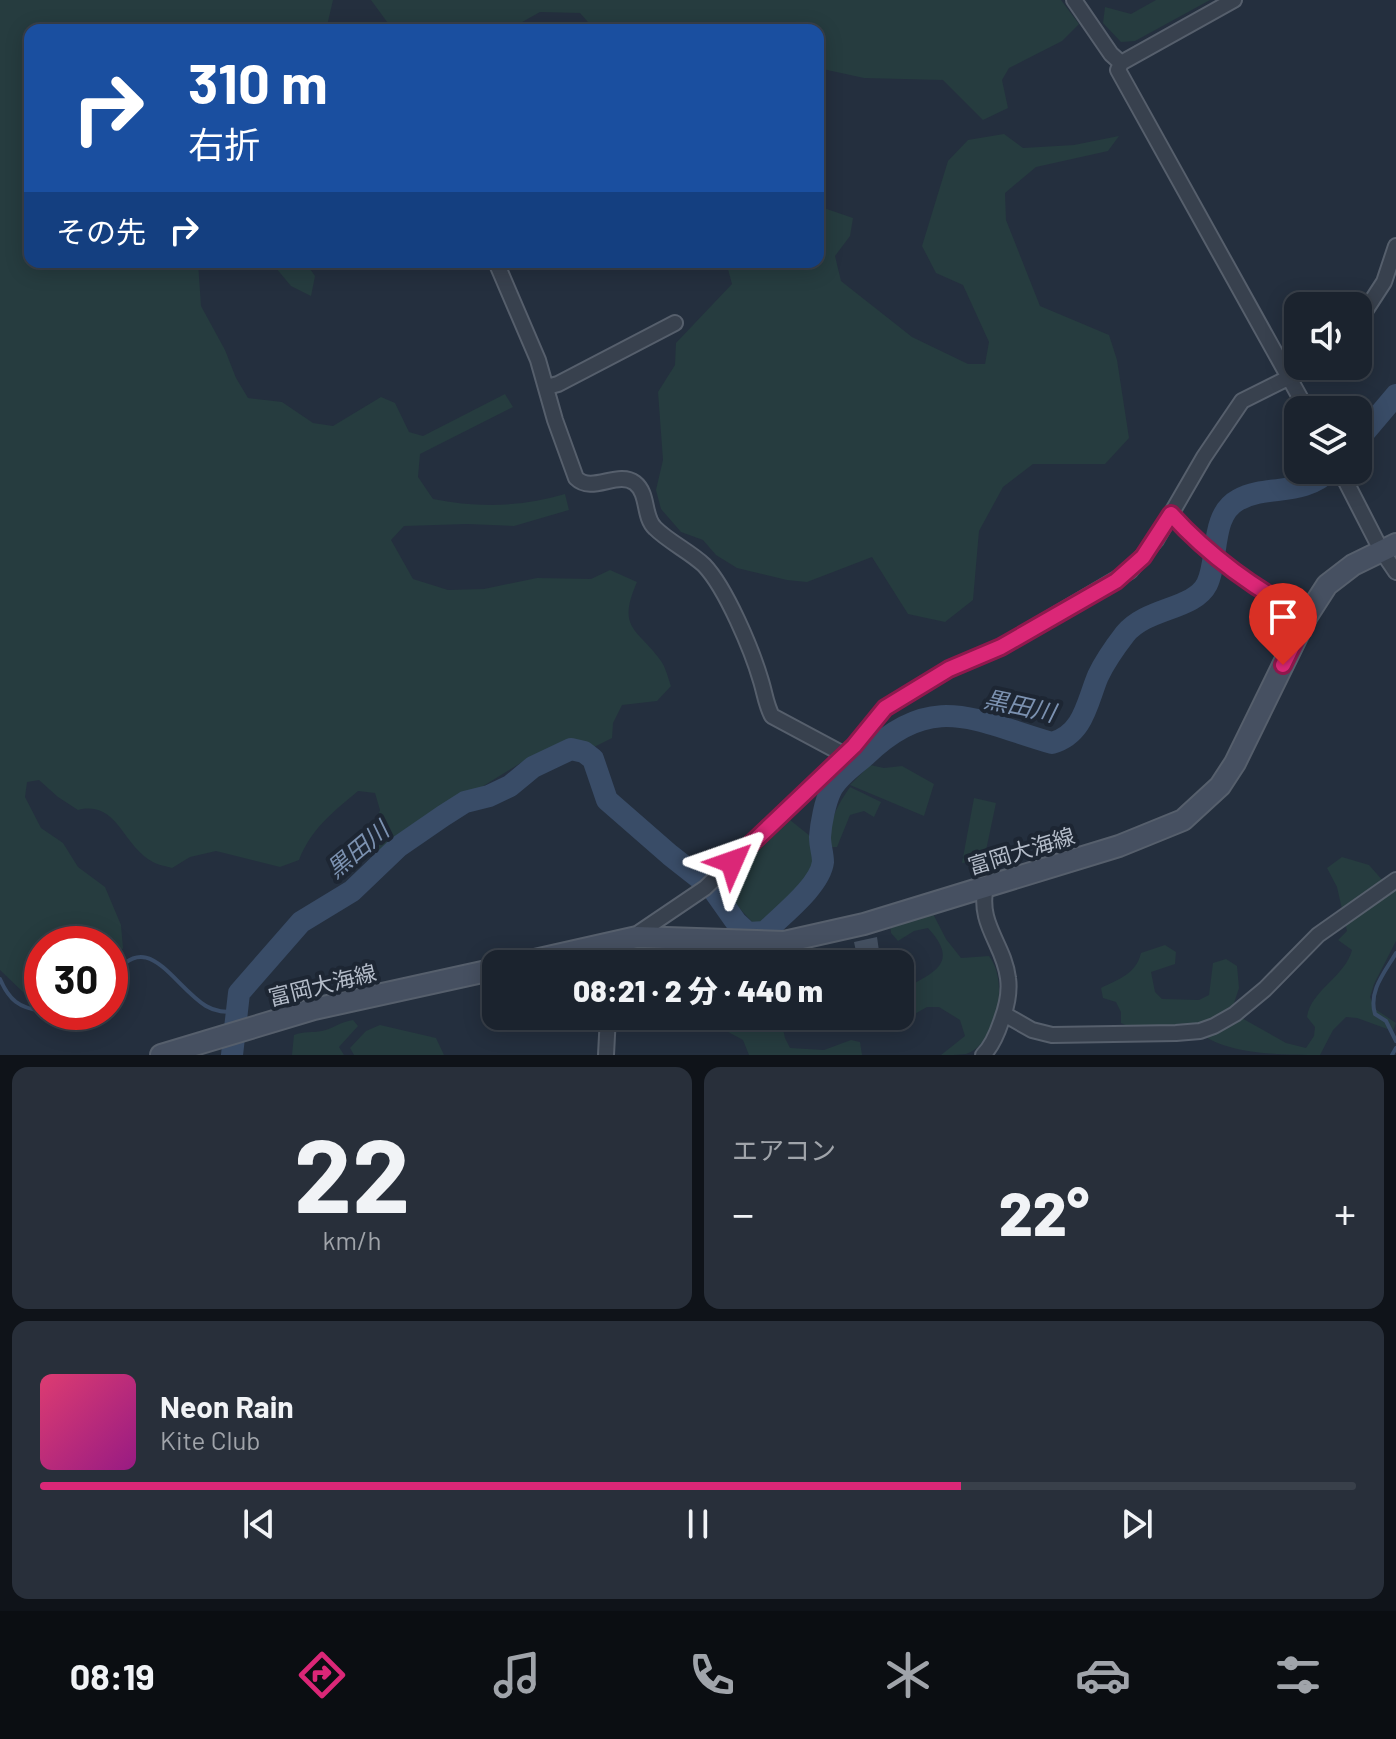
<!DOCTYPE html>
<html lang="ja">
<head>
<meta charset="utf-8">
<style>
  :root { --surface:#1b232e; --page:#282f3a; --text:#f1f3f6; --muted:#a0a4aa; --line:#39404a; --accent:#db2777 }
  body { margin:0; font-family:Barlow,"Noto Sans JP",sans-serif; background:var(--page); color:var(--text); height:100vh; display:flex; flex-direction:column; font-size:30px; white-space:nowrap }
  * { box-sizing:border-box; margin:0 }
  p { font-size:26px; color:var(--muted) }
  .icon { flex:none; width:44px; height:44px; fill:none; stroke:currentColor; stroke-width:2; stroke-linecap:round; stroke-linejoin:round }
  .map { position:relative; height:1055px; overflow:hidden }
  .panel { display:flex; flex-direction:column; gap:12px; padding:12px; background:#0f1319; flex:1 }
  .panel>* { flex:none }
  .top-card { position:absolute; left:24px; top:24px; width:800px; height:244px; border-radius:16px; box-shadow:0 4px 20px #0003,0 0 0 2px var(--line); background:#1a4fa0; color:#fff; overflow:hidden }
  .tools { position:absolute; left:1284px; top:292px; display:grid; gap:16px }
  .tools a { display:grid; place-items:center; width:88px; height:88px; border-radius:16px; background:var(--surface); box-shadow:0 4px 20px #0003,0 0 0 2px var(--line); font-size:40px }
  .speed { position:absolute; left:24px; top:926px; display:flex; gap:16px; font-size:40px; font-weight:700; text-align:center }
  .speed>* { display:grid; place-content:center; width:104px; height:104px; border-radius:50%; background:var(--surface); box-shadow:0 4px 20px #0003,0 0 0 2px var(--line); line-height:1 }
  .speed .limit { border:12px solid #d22; background:#fff; color:#111 }
  .pin { position:absolute; display:grid; place-items:center; width:68px; height:68px; color:#fff; margin:-82px -34px; border-radius:50% 50% 50% 0; rotate:-45deg; box-shadow:0 0 8px #0007 }
  .pin .icon { rotate:45deg }
  .me { position:absolute; width:88px; margin:-44px; rotate:47deg; stroke-linejoin:round; filter:drop-shadow(0 0 6px #0008) }
  .turn { display:flex; align-items:center; gap:28px; height:168px; padding:0 32px; font-size:36px }
  .turn .icon { width:104px; height:104px; stroke-width:2.5 }
  .turn b { display:block; font-size:56px; line-height:68px }
  .then { display:flex; align-items:center; height:76px; padding:0 32px; background:#0003; gap:16px; font-size:30px }
  .big { font-size:60px; font-weight:800; line-height:1.1 }
  .panel .tile { flex:1; display:flex; flex-direction:column; justify-content:center; gap:12px; min-width:0; padding:0 28px; border-radius:16px; background:var(--page) }
  .panel .dial { align-items:center; gap:0 }
  .dial b { font-size:104px; line-height:1 }
  .song { display:flex; align-items:center; gap:24px }
  .cover { width:96px; height:96px; border-radius:12px; background:linear-gradient(135deg,hsl(340 70% 55%),hsl(310 70% 35%)) }
  .played { height:8px; border-radius:4px; background:linear-gradient(90deg,var(--accent) 70%,var(--line) 70%) }
  .keys { display:flex; justify-content:space-around; direction:ltr }
  .heat { display:flex; justify-content:space-between; align-items:center; font-size:44px; direction:ltr }
  .panel .tiles { flex:1; display:grid; gap:12px; grid-template-columns:1fr 1fr }
  .tile:last-child { grid-column:span 2 }
  .trip { position:absolute; left:482px; top:950px; width:432px; height:80px; border-radius:16px; background:var(--surface); box-shadow:0 4px 20px #0003,0 0 0 2px var(--line); font-weight:800; line-height:80px; text-align:center }
  .tabs { display:flex; height:128px; justify-content:space-around; align-items:center; background:#0b0e12; color:var(--muted) }
  .tabs .icon { width:56px; height:56px }
  .tabs .active { color:var(--accent) }
  .tabs b { font-size:36px; color:var(--text) }
  .map>svg:first-child { display:block }
</style>
</head>
<body>
<div class="map">
<svg width="1396" height="1055" viewBox="0 0 1396 1055">
  <rect width="100%" height="100%" fill="#242f3e"/>
  <path fill="#263c3f" d="M0,0H333L326,30H30V262H198L201,306L225,350L236,378L248,398L282,402L313,423L333,426L381,397L395,403L409,432L423,436L505,394L513,407L420,454L418,477L433,499C477,508 522,507 565,494L569,510L514,526L467,524L404,526L391,540L413,579L448,590L484,589L537,578L591,579L610,570L637,582C616,630 638,628 661,661C666,668 668,678 671,686L657,701L622,705L613,723L612,738L594,747L567,743L527,759L407,833L376,861L373,830L380,810L375,793L358,791C333,812 311,829 299,860L280,867L216,851L190,857L172,868C166,866 158,865 153,862C122,846 118,800 78,810L58,797L39,780L27,782L25,797L41,828L63,843L78,867L105,887L121,925L123,948L110,969V944H42V999L25,994L0,970Z
    M371,0H1061L1079,24L1062,41L1009,68L1002,80L1008,108L983,120L943,80L864,78L818,68V30H595L580,13L540,12L508,30H393Z
    M1156,0H1210L1135,41L1121,42L1103,23L1105,7L1131,14Z
    M1004,134L1023,148L1074,145L1119,136L1108,151L1036,167L1005,193L1006,220L1040,306L1109,335L1117,360L1129,438L1105,464H1033L1003,487L979,531L973,600L945,622L908,614L872,557L807,582L787,580L737,568L716,555L703,540L681,532L661,509L656,490L663,460L658,392L675,365L676,343L732,284L726,262H818V206L853,218L850,236L835,256L841,281L912,337L968,364H985L989,342L963,285L936,273L922,246L948,161L968,140Z
    M271,262H305L315,276L311,296L291,286Z
    M870,765L884,768L902,766L934,784L924,816L850,785Z
    M850,787L881,802L874,817L864,811L850,815L837,847H830C827,823 837,806 850,787Z
    M974,798L996,803L984,860L962,863Z
    M790,820L810,836L813,868L804,884L767,922L754,924L719,886Z
    M1342,857L1369,865L1384,882L1396,885V941L1374,984L1370,997L1375,1009L1396,1023L1393,1031L1357,1018L1346,1017L1333,1030L1320,1055C1280,1055 1221,1055 1194,1028L1134,1029L1121,1023V1012L1116,1002L1103,998L1101,988C1119,979 1136,974 1141,953L1165,945L1176,952L1175,964L1151,972L1155,992L1162,999L1199,1000L1209,995L1213,963L1226,959L1237,966L1239,988L1231,1012L1286,1043L1306,1048L1314,1036L1315,1027L1307,1017C1311,990 1345,977 1352,950L1338,940L1347,931L1337,887L1327,868Z
    M931,910L946,939L961,958L989,956C1009,981 998,1043 966,1054C958,1055 948,1055 941,1055L965,1036L960,1020L939,1007H927L904,1020L898,1019L896,1016H900V991C931,973 962,965 928,928L914,931L898,941L891,933L890,922Z
    M714,1016C730,1016 769,1019 782,1025L785,1038L790,1048L824,1050L851,1040L860,1042L862,1055H749L743,1040L719,1027Z
    M353,1020L358,1026L339,1047L344,1055H292L294,1035C304,1031 312,1033 322,1031C332,1029 340,1022 353,1020Z
    M380,1025L436,1038L444,1055H354L350,1048L366,1031Z"/>
  <g fill="none" stroke-linecap="round" stroke-linejoin="round">
    <path stroke="#394c67" stroke-width="4" d="M1396,953C1385,972 1368,991 1375,1014L1386,1021L1396,1041
      M0,979C9,1000 19,1008 42,1011
      M110,981C146,923 172,985 206,1006C216,1012 225,1012 236,1012
      M46,1012L65,1015L84,1012
      M1392,1055L1396,1048"/>
    <path stroke="#394c67" stroke-width="22" d="M1358,440L1396,395
      M232,1055L239,993L301,922L352,891L398,847L443,816L465,802L489,796L510,786L533,767L571,749L584,752L593,759L607,800L670,855L712,888L736,922L748,933L765,932C782,915 820,886 823,862C823,854 820,846 820,837C821,823 825,802 831,790C838,776 855,765 866,755C933,690 975,721 1052,743C1084,734 1087,702 1098,676C1105,661 1115,647 1125,634C1147,607 1194,610 1207,584C1219,560 1210,515 1238,500C1267,484 1303,497 1330,470"/>
  </g>
  <path fill="#455162" d="M877,937L879,951L857,956L854,942Z
    M496,982V1012L491,1013L486,984Z"/>
  <g fill="none" stroke-linecap="round" stroke-linejoin="round">
    <g stroke="#565f6c" stroke-width="18">
      <path id="street" d="M1074,0L1111,54L1121,63
        M1121,63L1118,70L1307,410
        M1121,63L1234,0
        M496,262L538,360L555,420L576,478C592,494 618,470 635,483C649,494 643,517 655,528C669,542 689,551 704,565C726,588 752,650 761,681C765,694 766,705 772,716L843,754
        M1358,322L1384,282L1396,246
        M547,387L558,384L675,323
        M1340,470L1381,550L1396,572
        M1171,514C1208,555 1258,591 1307,616
        M637,937L640,932L705,888L854,746L885,708L949,669L1001,647L1130,571L1156,540L1204,457L1242,401L1312,366
        M608,944L610,964
        M1004,1014L1032,1030L1052,1035L1176,1033L1200,1031L1214,1026L1235,1014L1265,989L1318,935L1396,880
        M606,1055L608,1016
        M983,1055C992,1046 997,1034 1001,1022C1006,1009 1010,992 1008,978C1004,944 977,924 986,886"/>
    </g>
    <g stroke="#565f6c" stroke-width="24">
      <path id="secondary" d="M517,964L637,937L784,942L864,924L1119,846L1183,820L1220,786L1235,763L1307,616L1327,585L1353,565L1396,544
        M161,1055L314,1009L496,969"/>
    </g>
    <use href="#street" stroke="#38414e" stroke-width="14"/>
    <use href="#secondary" stroke="#465061" stroke-width="20"/>
  </g>
  <g fill="none" stroke-linecap="round" stroke-linejoin="round">
    <g stroke="#8e194d" stroke-width="20">
      <path id="route" d="M732,862L854,746L885,708L949,669L1001,647L1116,581L1143,557L1171,514C1208,555 1257,591 1307,616L1283,665"/>
    </g>
    <use href="#route" stroke="#db2777" stroke-width="14"/>
  </g>
  <g text-anchor="middle" dominant-baseline="central" stroke-width="8" stroke-linejoin="round" paint-order="stroke">
    <g font-size="22" fill="#b4bcc9" stroke="#1d2633">
      <text transform="translate(1021 850) rotate(-17)">富岡大海線</text>
      <text transform="translate(322 984) rotate(-14)">富岡大海線</text>
    </g>
    <g font-size="24" font-style="italic" fill="#7c92b1" stroke="#1d2633">
      <text transform="translate(1020 705) rotate(12)">黒田川</text>
      <text transform="translate(357 849) rotate(-40)">黒田川</text>
    </g>
  </g>
</svg>
<div class="tools">
<a><svg class="icon" aria-label="sound" viewBox="0 0 24 24"><path d="M4 9h4l5-4v14l-5-4H4zM17 9q2 3 0 6"/></svg></a>
<a><svg class="icon" aria-label="layers" viewBox="0 0 24 24"><path d="M12 4l9 5-9 5-9-5zM3 14l9 5 9-5"/></svg></a>
</div>
<div class="speed"><div class="limit">30</div></div>
<div class="pin" style="left:1283px;top:665px;background:#d93025"><svg class="icon" aria-label="arrive" viewBox="0 0 24 24"><path d="M6 21V4h12l-3 4 3 4H6"/></svg></div>
<svg class="me" style="left:732px;top:862px" viewBox="-20 -20 40 40"><path d="M0-17L14 15 0 8-14 15z" fill="#db2777" stroke="#fff" stroke-width="4"/></svg>
<div class="trip">08:21 · 2 分 · 440 m</div>
<div class="top-card">
<div class="turn"><svg class="icon" aria-label="right" viewBox="0 0 24 24"><path d="M7 20v-9h11M14 6l5 5-5 5"/></svg><div><b>310 m</b>右折</div></div>
<div class="then">その先<svg class="icon" aria-label="right" viewBox="0 0 24 24"><path d="M7 20v-9h11M14 6l5 5-5 5"/></svg></div>
</div>
</div>
<section class="panel">
<div class="tiles">
<div class="tile dial"><b>22</b><p>km/h</p></div>
<div class="tile"><p>エアコン</p>
<div class="heat"><a>−</a><b class="big">22°</b><a>+</a></div>
</div>
<div class="tile">
<div class="song"><i class="cover"></i><div><b>Neon Rain</b><p>Kite Club</p></div></div>
<div class="played"></div>
<div class="keys"><svg class="icon" aria-label="previous" viewBox="0 0 24 24"><path d="M18 5L8 12l10 7zM5 5v14"/></svg><svg class="icon" aria-label="pause" viewBox="0 0 24 24"><path d="M8 5v14M16 5v14"/></svg><svg class="icon" aria-label="next" viewBox="0 0 24 24"><path d="M6 5l10 7-10 7zM19 5v14"/></svg></div>
</div>
</div>
</section>
<nav class="tabs">
<b>08:19</b>
<svg class="icon active" aria-label="directions" viewBox="0 0 24 24"><path d="M12 3l9 9-9 9-9-9zM9 14v-3h6M13 9l2 2-2 2"/></svg>
<svg class="icon" aria-label="music" viewBox="0 0 24 24"><path d="M9 18V5l10-2v13"/><circle cx="6" cy="18" r="3"/><circle cx="16" cy="16" r="3"/></svg>
<svg class="icon" aria-label="phone" viewBox="0 0 24 24"><path d="M5 4h4l2 5-3 2q2 4 5 5l2-3 5 2v4C11 20 4 13 5 4z"/></svg>
<svg class="icon" aria-label="climate" viewBox="0 0 24 24"><path d="M12 3v18M4 7l16 10M4 17L20 7"/></svg>
<svg class="icon" aria-label="car" viewBox="0 0 24 24"><path d="M5 17H2v-5l4-1 3-4h7l3 4 3 1v5h-3M9 17h6M6 11h13"/><circle cx="7" cy="17" r="2"/><circle cx="17" cy="17" r="2"/></svg>
<svg class="icon" aria-label="filters" viewBox="0 0 24 24"><path d="M4 7h16M4 17h16"/><circle cx="9" cy="7" r="2"/><circle cx="15" cy="17" r="2"/></svg>
</nav>
</body>
</html>
